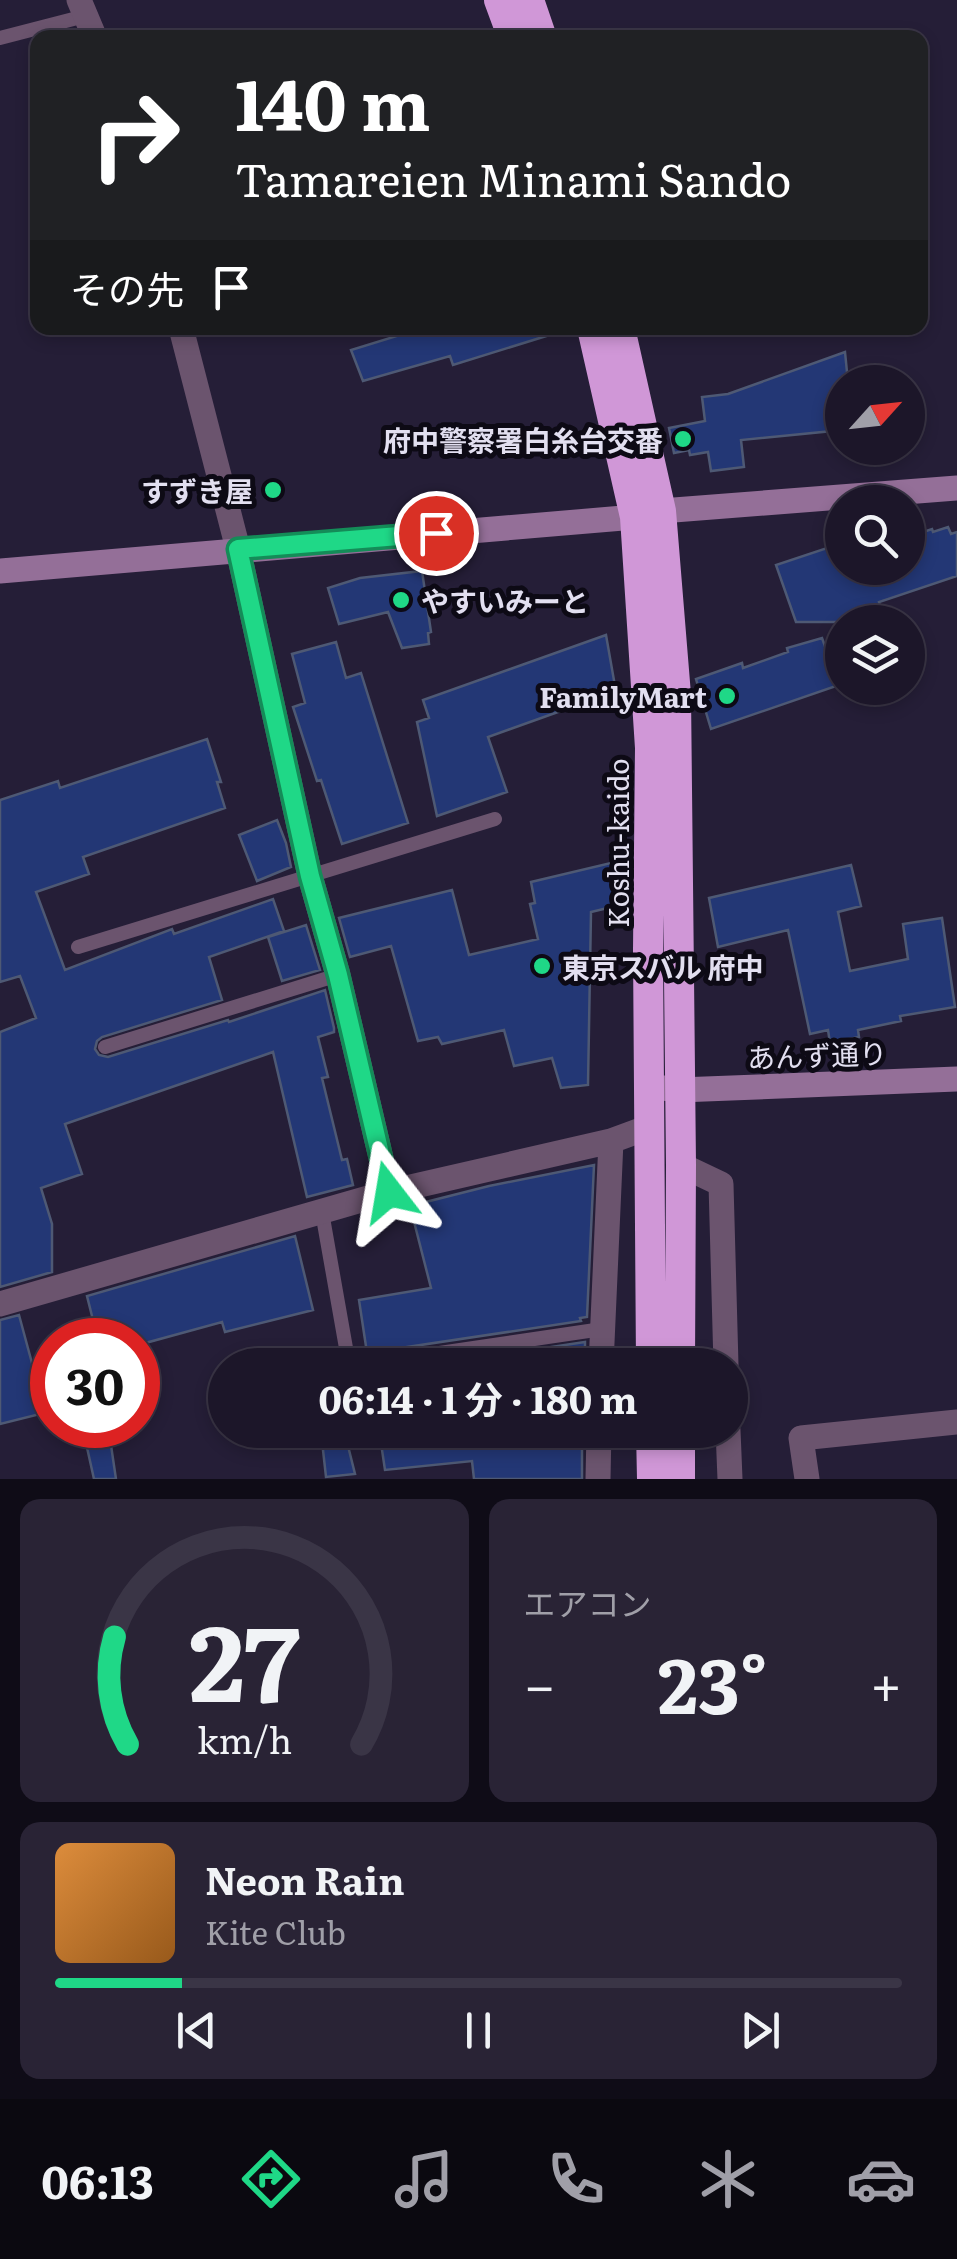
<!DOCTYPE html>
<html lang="ja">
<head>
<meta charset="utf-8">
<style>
  :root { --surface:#1c1629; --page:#292335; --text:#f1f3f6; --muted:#a09fa8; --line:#3a3546; --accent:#1fd887 }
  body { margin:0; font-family:Literata,"Noto Sans JP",serif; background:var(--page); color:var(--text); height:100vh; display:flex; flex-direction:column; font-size:38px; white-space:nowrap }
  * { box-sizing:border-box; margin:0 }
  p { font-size:32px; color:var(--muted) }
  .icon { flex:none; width:55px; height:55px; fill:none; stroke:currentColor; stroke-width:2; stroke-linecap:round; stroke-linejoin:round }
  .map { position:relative; height:1479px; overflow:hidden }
  .drawer { display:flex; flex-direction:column; gap:20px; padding:20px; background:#0f0c17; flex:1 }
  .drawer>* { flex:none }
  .hud { position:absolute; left:30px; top:30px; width:898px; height:305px; border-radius:20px; box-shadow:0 5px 15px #0003,0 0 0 2px var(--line); background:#202124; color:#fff; overflow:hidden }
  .needle { width:65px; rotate:63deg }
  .buttons { position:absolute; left:825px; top:365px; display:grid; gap:20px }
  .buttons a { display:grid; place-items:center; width:100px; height:100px; border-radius:50%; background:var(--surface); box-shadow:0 5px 15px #0003,0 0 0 2px var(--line); font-size:50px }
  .speed { position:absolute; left:30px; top:1318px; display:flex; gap:20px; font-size:50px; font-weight:700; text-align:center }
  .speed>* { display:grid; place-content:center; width:130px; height:130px; border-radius:50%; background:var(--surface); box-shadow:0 5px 15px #0003,0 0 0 2px var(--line); line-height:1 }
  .speed .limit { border:15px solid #d22; background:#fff; color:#111 }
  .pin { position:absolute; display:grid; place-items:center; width:85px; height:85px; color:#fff; margin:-42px; border:5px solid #fff; border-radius:50%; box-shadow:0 2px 10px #0007 }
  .me { position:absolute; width:110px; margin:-55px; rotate:346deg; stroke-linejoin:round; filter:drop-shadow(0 0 8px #0008) }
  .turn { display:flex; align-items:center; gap:35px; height:210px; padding:0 40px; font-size:45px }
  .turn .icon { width:130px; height:130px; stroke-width:2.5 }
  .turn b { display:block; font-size:70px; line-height:85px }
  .then { display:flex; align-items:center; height:95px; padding:0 40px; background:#0003; gap:20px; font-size:38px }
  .big { font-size:75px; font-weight:700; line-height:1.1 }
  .drawer .card { flex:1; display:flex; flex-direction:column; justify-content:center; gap:15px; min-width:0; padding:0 35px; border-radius:20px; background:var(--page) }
  .drawer .dial { align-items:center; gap:0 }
  .dial svg { height:260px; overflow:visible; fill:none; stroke:var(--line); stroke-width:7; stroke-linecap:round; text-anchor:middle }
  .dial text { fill:var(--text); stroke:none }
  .song { display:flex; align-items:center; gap:30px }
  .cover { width:120px; height:120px; border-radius:15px; background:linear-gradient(135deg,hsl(30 70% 55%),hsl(30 70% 35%)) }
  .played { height:10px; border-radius:5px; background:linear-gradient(90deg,var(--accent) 15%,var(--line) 15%) }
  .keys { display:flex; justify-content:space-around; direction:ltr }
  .heat { display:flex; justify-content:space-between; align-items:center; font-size:55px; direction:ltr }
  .drawer .tiles { flex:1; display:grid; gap:20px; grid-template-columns:1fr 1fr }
  .card:last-child { grid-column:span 2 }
  .trip { position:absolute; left:208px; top:1348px; width:540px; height:100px; border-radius:50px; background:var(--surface); box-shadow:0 5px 15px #0003,0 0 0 2px var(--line); font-weight:700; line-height:100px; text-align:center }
  .tabs { display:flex; height:160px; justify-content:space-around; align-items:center; background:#0b0910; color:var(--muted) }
  .tabs .icon { width:70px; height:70px }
  .tabs .on { color:var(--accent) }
  .tabs b { font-size:45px; color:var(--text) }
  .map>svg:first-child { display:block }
</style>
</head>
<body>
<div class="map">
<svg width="957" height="1479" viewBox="0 0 957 1479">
  <rect width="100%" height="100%" fill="#251e37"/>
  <path fill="#233775" stroke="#4e5974" stroke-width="2.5" d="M397,328H556V333L453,365L450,356L363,381L351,350L400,335Z
    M845,352L848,382H842V430L741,440L744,467L711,471L708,452L690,455L689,450L674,453L669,428L705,421L702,397L728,394Z
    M948,527L951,534L957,532V576L879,602L884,622H796L776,565L836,545L842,568H908V537L932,529L933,532Z
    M422,571L431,632L428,633L429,644L402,648L388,612L339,624L328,588L360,578Z
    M606,635L615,686L608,688L611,693L488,737L507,792L437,816L417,722L429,718L423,700Z
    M822,638L839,685L711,729L696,679L742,663L743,668L788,652L787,648Z
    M336,642L346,678L361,673L408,823L342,844L321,780L317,781L293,707L305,703L292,654Z
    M207,739L221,782H217L225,808L83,857L89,874L36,892L65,970L172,929L174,934L273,899L284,931L209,957L222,1000L102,1037L97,1041L95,1049L99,1055L108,1057L228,1020L229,1022L325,990L334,1028V1032L318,1037L328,1077L322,1078L342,1160L347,1159L353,1185L307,1197L273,1052L65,1124L82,1174L41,1188L52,1224V1272L0,1287V1032L36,1018L20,976L0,982V800L58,781L60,788Z
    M277,820L286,843L291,867L257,881L239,835Z
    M615,862L616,906L591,912L588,1085L561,1088L552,1058L514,1066L504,1030L442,1044L438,1037L418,1041L391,946L350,957L339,918L452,890L469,955L538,939L530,904L535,903L531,882Z
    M851,865L861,906L838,912L850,971L908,959L903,924L942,918L955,1007L900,1016L901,1021L858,1030L859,1037L830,1043L828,1030L810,1034L788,930L718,947L709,898Z
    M306,925L320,970L282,981L268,937Z
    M594,1165L587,1317L580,1318L581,1321L367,1353L359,1300L431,1288L410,1206L489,1186Z
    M295,1236L313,1310L225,1332L222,1322L138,1345V1340H98L87,1296Z
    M19,1315L36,1378L52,1373V1411L0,1424V1320Z
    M585,1342V1365H431Z
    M82,1425H108L116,1479H94Z
    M379,1430H580L582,1447V1479H474L472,1461L385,1470Z
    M346,1438L355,1474L326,1477L322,1441Z"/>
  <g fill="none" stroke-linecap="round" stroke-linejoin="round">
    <path stroke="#6b546e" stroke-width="14" d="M0,38L85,16
      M78,947L495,819
      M105,1047L338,975
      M322,1212L349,1365
      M358,1365L602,1329"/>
    <path stroke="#6b546e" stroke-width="25" d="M79,0L95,38
      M181,328L238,549L310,876L338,975L389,1192
      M681,1165L721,1184L726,1365
      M0,1304L389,1192L611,1141L649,1127
      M601,1365L611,1141
      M728,1430L730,1479
      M598,1479L599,1430
      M807,1479L801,1438L957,1422"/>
    <path stroke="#946f98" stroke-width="25" d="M0,571L635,517L661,511L957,488
      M663,1088L679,1090L957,1079"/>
    <path stroke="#d097d7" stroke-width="30" d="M499,0L513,38
      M529,0L542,38
      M592,328L635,517L650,748L648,950L651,1365
      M620,328L661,511L676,695L681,1165L680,1365
      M651,1430L652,1479
      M680,1479V1430"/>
  </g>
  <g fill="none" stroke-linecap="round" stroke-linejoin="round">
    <g stroke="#148c58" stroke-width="25">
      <path id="route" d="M389,1192L338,975L310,876L238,549L436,533"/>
    </g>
    <use href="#route" stroke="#1fd887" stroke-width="18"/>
  </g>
  <g fill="#1fd887" stroke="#0d0a15" stroke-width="4">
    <circle cx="683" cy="439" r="10"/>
    <circle cx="273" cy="490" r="10"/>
    <circle cx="401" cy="600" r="10"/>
    <circle cx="727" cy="696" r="10"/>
    <circle cx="542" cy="966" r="10"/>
  </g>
  <g text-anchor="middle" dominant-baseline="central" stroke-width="10" stroke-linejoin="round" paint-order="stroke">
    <g font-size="28" font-weight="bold" fill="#e2dff0" stroke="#0d0a15" text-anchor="end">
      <text x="663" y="439">府中警察署白糸台交番</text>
      <text x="253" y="490">すずき屋</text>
      <text x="421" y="600" text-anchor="start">やすいみーと</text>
      <text x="707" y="696">FamilyMart</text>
      <text x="562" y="966" text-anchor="start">東京スバル 府中</text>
    </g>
    <g font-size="28" fill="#e2dff0" stroke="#0d0a15">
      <text transform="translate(617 843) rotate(-90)">Koshu-kaido</text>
      <text transform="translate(817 1054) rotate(-2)">あんず通り</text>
    </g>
  </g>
</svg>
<div class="buttons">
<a><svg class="needle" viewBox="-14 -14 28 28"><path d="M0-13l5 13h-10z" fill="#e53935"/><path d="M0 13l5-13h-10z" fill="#a09fa8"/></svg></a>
<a><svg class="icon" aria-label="search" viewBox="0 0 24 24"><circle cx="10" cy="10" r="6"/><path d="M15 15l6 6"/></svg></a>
<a><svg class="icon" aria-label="layers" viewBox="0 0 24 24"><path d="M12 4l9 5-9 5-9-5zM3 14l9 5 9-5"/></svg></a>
</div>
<div class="speed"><div class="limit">30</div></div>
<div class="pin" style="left:436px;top:533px;background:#d93025"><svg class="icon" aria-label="arrive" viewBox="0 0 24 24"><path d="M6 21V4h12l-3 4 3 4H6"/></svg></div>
<svg class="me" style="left:389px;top:1192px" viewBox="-20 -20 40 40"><path d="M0-17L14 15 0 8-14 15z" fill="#1fd887" stroke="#fff" stroke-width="4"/></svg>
<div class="trip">06:14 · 1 分 · 180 m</div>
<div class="hud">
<div class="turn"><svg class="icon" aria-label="right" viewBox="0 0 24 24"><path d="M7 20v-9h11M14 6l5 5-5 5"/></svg><div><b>140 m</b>Tamareien Minami Sando</div></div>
<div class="then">その先<svg class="icon" aria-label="arrive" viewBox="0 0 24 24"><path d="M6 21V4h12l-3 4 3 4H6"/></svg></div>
</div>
</div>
<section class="drawer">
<div class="tiles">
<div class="card dial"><svg viewBox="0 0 100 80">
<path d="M14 69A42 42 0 1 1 86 69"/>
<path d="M14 69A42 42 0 0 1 10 36" stroke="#1fd887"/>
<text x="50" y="56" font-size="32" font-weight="700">27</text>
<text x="50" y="72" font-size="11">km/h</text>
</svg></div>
<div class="card"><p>エアコン</p>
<div class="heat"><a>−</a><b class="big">23°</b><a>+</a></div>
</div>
<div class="card">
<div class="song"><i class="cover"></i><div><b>Neon Rain</b><p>Kite Club</p></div></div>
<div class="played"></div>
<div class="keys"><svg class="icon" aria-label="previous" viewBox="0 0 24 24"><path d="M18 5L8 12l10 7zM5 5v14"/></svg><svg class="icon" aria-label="pause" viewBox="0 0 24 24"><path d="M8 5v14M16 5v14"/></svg><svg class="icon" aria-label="next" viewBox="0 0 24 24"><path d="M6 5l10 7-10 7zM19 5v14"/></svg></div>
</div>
</div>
</section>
<nav class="tabs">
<b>06:13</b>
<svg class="icon on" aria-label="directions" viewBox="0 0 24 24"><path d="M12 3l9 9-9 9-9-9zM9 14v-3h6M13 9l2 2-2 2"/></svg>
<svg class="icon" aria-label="music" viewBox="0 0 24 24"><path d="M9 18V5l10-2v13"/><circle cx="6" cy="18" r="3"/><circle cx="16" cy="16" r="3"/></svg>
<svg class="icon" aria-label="phone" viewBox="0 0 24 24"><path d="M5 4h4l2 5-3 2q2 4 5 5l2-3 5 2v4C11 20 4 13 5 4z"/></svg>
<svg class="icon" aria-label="climate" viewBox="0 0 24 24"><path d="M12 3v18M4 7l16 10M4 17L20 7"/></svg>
<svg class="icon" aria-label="car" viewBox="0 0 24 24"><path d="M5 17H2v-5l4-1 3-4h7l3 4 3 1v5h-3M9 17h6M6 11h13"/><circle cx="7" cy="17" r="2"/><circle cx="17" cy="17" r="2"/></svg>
</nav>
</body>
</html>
